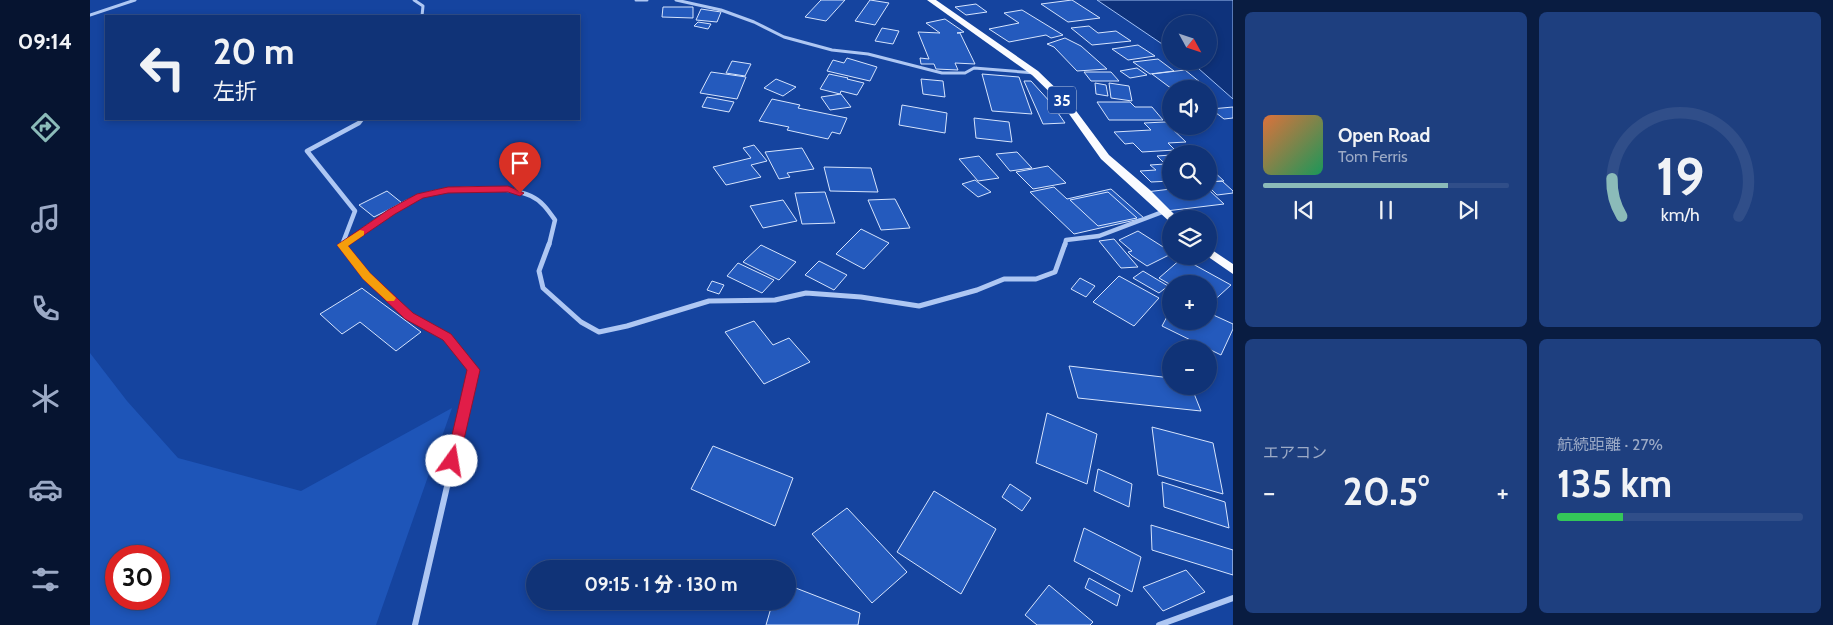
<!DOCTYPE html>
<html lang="ja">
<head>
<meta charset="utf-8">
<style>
  :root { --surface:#103377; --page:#1e3f7f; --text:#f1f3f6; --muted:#9caac6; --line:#304e89; --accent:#8bbbb9 }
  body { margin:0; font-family:Cabin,"Noto Sans JP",sans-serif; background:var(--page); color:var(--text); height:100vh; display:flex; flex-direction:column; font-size:19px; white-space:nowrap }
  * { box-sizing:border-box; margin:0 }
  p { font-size:16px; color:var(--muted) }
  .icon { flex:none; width:28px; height:28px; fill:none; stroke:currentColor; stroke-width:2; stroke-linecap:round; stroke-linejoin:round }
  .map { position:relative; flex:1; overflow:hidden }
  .details { display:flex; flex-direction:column; gap:12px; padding:12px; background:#091c41; width:600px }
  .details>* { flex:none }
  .hud { position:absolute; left:15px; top:15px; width:475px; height:105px; border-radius:0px; box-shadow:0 2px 8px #0003,0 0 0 1px var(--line); background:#103377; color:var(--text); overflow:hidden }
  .needle { width:32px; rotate:130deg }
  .buttons { position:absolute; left:1072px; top:15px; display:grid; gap:10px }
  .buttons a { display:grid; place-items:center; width:55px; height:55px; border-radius:50%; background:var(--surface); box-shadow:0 2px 8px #0003,0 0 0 1px var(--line); font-size:25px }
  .speed { position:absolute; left:15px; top:545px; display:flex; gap:10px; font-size:25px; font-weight:700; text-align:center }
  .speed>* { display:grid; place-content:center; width:65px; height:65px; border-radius:50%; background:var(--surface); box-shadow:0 2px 8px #0003,0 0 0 1px var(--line); line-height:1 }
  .speed .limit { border:8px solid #d22; background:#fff; color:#111 }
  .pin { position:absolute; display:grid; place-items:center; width:42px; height:42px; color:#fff; margin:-51px -21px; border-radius:50% 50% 50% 0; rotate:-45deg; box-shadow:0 0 5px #0007 }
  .pin .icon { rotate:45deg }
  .me { position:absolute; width:55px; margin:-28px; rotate:13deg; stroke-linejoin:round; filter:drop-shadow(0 0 4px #0008) }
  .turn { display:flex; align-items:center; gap:18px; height:105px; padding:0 25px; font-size:22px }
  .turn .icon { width:65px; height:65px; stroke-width:2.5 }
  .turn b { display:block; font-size:35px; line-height:42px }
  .big { font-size:38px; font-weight:800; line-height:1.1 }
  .details .widget { flex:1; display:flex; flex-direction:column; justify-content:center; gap:8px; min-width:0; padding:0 18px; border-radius:8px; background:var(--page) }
  .details .dial { align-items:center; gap:0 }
  .dial svg { height:130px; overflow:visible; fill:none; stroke:var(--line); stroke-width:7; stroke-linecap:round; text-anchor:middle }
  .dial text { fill:var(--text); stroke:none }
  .song { display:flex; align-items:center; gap:15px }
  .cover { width:60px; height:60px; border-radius:8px; background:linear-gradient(135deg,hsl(20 70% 55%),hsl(150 70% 35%)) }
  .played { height:5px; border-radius:2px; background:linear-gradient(90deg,var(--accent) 75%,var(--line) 75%) }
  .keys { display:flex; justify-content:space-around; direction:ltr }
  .heat { display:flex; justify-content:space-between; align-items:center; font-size:28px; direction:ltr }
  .charge { height:8px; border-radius:4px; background:linear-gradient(90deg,#34c759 27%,var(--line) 0) }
  .details .tiles { flex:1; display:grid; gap:12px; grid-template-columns:repeat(2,1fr) }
  .trip { position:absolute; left:436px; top:560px; width:270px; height:50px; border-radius:25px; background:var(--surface); box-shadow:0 2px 8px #0003,0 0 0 1px var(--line); font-weight:800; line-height:50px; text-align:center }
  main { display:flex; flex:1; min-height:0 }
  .menu { display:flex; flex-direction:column; width:90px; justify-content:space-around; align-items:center; background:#061430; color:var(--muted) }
  .menu .icon { width:35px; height:35px }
  .menu .active { color:var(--accent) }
  .menu b { font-size:22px; color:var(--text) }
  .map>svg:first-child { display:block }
</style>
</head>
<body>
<main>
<nav class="menu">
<b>09:14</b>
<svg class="icon active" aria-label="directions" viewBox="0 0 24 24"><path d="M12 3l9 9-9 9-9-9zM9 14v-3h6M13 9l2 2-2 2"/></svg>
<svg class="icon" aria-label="music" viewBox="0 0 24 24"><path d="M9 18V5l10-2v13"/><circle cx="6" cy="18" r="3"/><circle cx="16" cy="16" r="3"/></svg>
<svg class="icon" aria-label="phone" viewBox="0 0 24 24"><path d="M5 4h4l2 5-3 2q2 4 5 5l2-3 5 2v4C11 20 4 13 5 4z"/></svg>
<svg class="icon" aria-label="climate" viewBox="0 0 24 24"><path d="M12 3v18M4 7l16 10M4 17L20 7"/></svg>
<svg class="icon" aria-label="car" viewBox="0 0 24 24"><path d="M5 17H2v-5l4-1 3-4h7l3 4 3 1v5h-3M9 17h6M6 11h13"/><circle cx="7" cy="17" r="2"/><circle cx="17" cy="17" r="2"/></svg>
<svg class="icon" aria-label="filters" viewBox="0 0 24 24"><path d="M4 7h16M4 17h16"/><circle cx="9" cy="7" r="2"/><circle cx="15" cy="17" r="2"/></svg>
</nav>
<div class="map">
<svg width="1143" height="625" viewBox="0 0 1143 625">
  <rect width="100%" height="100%" fill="#15449f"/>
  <path fill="#1e55b8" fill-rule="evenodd" d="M0,353L37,401L88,458L211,491L362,408L286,625H0ZM69,556V599H26V556Z"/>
  <path fill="#0e327b" stroke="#a0c0f6" d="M1007,0H1143V99L1100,61H1119V24H1081V50Z"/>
  <path fill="#245abd" stroke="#d6e4fd" d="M731,0H755L736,21L715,17Z
    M780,0L799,3L785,25L765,21Z
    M982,0L1010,18L978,22L951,4Z
    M886,4L897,12L876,15L865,7Z
    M573,7H603V18L572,17Z
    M611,9L631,12L627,22L606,20Z
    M932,10L973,35L961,38L956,35L919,42L899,29L929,23L914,13Z
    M855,19L874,32L867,33H870L885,64L865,63L868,70L846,69L844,64H831L830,58L839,59L828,32L850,33L836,23Z
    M608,22L621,24L618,29L604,26Z
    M999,26L1008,33L1026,31L1041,41L1002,45L981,28Z
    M792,28L809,31L803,44L785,41Z
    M975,38L991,46L1017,69L987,71L964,47L957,44Z
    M1048,45L1065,56L1038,60L1022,49Z
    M757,58L787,67L780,81L737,71L743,60L754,63Z
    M1068,59L1084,71L1060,74L1043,62Z
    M642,61L661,64L655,76L636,73Z
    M1047,68L1057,75L1040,78L1030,71Z
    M1095,70L1116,87L1108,88L1109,89H1082L1062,74Z
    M621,72L656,77L647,99L610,93Z
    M994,72H1021L1029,81H1001Z
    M739,74L758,78L757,79L774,83L767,95L751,91L750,94L730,89Z
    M892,74L929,77L942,114L902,111Z
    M686,79L706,87L693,96L674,88Z
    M831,79L853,81L855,97L833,94Z
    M934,81H941L961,103L975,123L953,124Z
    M1005,83L1016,85L1018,96L1006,94Z
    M1019,83L1039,86L1042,101L1021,98Z
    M751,94L761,107L740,110L731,97Z
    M617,97L644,102L639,112L612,107Z
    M682,99L710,105L708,108L757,118L750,134L742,132L738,139L697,130L699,127L669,121Z
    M1007,102H1040L1045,107H1062L1073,120H1019Z
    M812,105L857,113L855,133L809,125Z
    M1143,107V118L1134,119L1121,109Z
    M884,118L919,122L922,142L886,138Z
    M1075,122L1096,142L1078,143L1085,150L1052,152L1043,143L1035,144L1024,132L1061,130L1054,123Z
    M664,145L677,161L661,165L671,177L636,185L623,167L661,158L653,148Z
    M712,148L724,169L697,173L700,177L689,179L675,152Z
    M927,152L942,168L920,171L906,154Z
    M1081,155V181L1061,182L1050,171L1066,170L1060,165L1075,164L1067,156Z
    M889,156L909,178L888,181L869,159Z
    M958,166L976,183L943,189L926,172Z
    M734,167L781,168L788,192L740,191Z
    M1119,170H1122L1134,181L1119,182Z
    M885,180L901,192L888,197L872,184Z
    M1132,181L1143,191V193L1127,195L1119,187V182Z
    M964,187L977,199L1021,189L1054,218L984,234L940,192Z
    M1081,189V191L1119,190L1134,204L1076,211L1056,192Z
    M297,191L312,203L284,217L269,205Z
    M735,192L745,223L712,224L705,193Z
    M1018,192L1047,218L1008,226L980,200Z
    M805,199L820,228L791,230L778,200Z
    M693,200L707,221L673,228L660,206Z
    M771,229L799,243L774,269L746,254Z
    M1048,231L1081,252V254L1057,266L1042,256L1038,252L1042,251L1029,240Z
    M1024,239L1048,267L1031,268L1009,241Z
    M671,245L706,262L689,280L653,262Z
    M1092,258L1141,285L1119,305V284L1081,285L1069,278Z
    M729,261L757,275L744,290L715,275Z
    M648,263L684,280L672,293L637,276Z
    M1053,271L1078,286L1069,293L1043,278Z
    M1029,276L1069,298L1044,326L1003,302Z
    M990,278L1005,286L996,297L981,289Z
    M622,281L634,285L629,294L617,290Z
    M272,288L273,289L331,332L306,351L270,322L252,334L230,314Z
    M1081,309V321H1119V313L1143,324V329L1131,355L1072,326Z
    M664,321L683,345L699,338L720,362L674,384L635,332Z
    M979,366L1081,378V386H1101L1111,411L988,398Z
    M957,413L1007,434L997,484L946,463Z
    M1062,427L1123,443L1133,494L1068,475Z
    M623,446L703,478L685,526L601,489Z
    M1008,469L1042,484L1039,507L1004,491Z
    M1072,482L1135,502L1139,528L1074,507Z
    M920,484L941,498L932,511L912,497Z
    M844,491L906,529L871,594L807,552Z
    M757,508L817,572L782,603L722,534Z
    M1061,525L1143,550V575L1062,550Z
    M994,528L1051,557L1042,592L984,561Z
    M1096,570L1115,592L1073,611L1053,587Z
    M999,578L1030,595L1027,606L995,588Z
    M698,585L770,613L768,625H676L683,601H698Z
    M959,585L1003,622L1000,625H947L935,615Z"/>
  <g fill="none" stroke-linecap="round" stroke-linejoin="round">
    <path stroke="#aec7f3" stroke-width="3" d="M324,0L333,6L332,16
      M546,0H557
      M586,0L631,10L664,22L694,37L742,50L778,54L852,73H875L884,68L945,73
      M0,15L45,0"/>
    <path stroke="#aec7f3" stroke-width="4.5" d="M252,245L265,211L217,151L269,123L272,119
      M252,245C276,229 304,205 331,196C356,187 417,185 441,196C452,201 458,210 465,220L459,245
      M975,245L976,240L1009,236L1075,211"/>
    <path stroke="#aec7f3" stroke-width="5" d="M252,244L277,276L319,316L357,337L384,370L374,414
      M459,244L449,271L453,288L491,322L509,332L537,326L619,301L685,300L716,293L771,297L829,306L887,290L914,279H946L965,272L975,244
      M252,245L254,244"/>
    <path stroke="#aec7f3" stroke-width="6" d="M325,625L374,413
      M1069,625L1143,598"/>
    <path fill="#fafbff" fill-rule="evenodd" d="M837,0H846L948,71L978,100L1019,155L1060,190L1089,219H1081L1080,222L1011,159L972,104L942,75Z
      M1119,248L1143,264V274L1117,256H1119Z"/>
  </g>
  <path fill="#e11d48" stroke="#92132f" d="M418,186L434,193L430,196L418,192L358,193L333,198L305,214L258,246L280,273L323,313L361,334L390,370L369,461L367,465L362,467L358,465L356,461L377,370L353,340L315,319L273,279L247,245L298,210L327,194L358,187Z"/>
  <path fill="#f59e0b" d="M270,230L274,231V235L258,246L280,273L304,296L306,298L304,301H297L273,279L247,245Z"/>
  <g text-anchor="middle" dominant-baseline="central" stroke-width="5" stroke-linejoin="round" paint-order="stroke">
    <rect fill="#15449f" stroke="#b9c7e2" stroke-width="1" x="958" y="86.5" width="28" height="27" rx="4"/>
    <g font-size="16" font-weight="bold" fill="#fff">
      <text x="972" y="100">35</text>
    </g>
  </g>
</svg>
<div class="buttons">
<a><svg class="needle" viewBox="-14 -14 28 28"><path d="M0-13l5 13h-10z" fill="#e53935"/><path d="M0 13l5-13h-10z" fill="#9caac6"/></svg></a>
<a><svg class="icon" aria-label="sound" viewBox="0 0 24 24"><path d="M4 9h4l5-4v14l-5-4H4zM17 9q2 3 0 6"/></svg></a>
<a><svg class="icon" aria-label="search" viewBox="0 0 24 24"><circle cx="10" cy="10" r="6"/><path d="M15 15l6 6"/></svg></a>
<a><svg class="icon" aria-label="layers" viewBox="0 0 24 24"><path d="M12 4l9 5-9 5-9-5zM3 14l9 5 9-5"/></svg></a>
<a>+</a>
<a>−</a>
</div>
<div class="speed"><div class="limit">30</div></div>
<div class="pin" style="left:430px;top:193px;background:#d93025"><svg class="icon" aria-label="arrive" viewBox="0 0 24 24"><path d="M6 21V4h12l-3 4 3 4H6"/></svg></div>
<svg class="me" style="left:362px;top:461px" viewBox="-20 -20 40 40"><circle r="19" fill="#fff"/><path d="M0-13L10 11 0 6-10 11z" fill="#e11d48"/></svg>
<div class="trip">09:15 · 1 分 · 130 m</div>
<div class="hud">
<div class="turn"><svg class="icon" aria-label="left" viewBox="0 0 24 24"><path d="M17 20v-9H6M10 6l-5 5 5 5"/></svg><div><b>20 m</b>左折</div></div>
</div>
</div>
<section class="details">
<div class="tiles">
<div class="widget">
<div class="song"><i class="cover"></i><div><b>Open Road</b><p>Tom Ferris</p></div></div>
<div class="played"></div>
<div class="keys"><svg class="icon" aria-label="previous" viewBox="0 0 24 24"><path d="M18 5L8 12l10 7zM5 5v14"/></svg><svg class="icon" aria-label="pause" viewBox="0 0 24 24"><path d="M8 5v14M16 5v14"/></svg><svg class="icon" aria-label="next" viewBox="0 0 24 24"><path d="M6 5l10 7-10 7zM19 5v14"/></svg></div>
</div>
<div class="widget dial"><svg viewBox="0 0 100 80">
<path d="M14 69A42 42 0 1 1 86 69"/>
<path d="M14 69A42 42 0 0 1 8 46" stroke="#8bbbb9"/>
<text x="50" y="56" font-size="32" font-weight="700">19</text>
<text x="50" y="72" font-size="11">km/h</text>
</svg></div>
<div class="widget"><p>エアコン</p>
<div class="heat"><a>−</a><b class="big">20.5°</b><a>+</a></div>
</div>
<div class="widget"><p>航続距離 · 27%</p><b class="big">135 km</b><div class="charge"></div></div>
</div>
</section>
</main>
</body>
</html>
